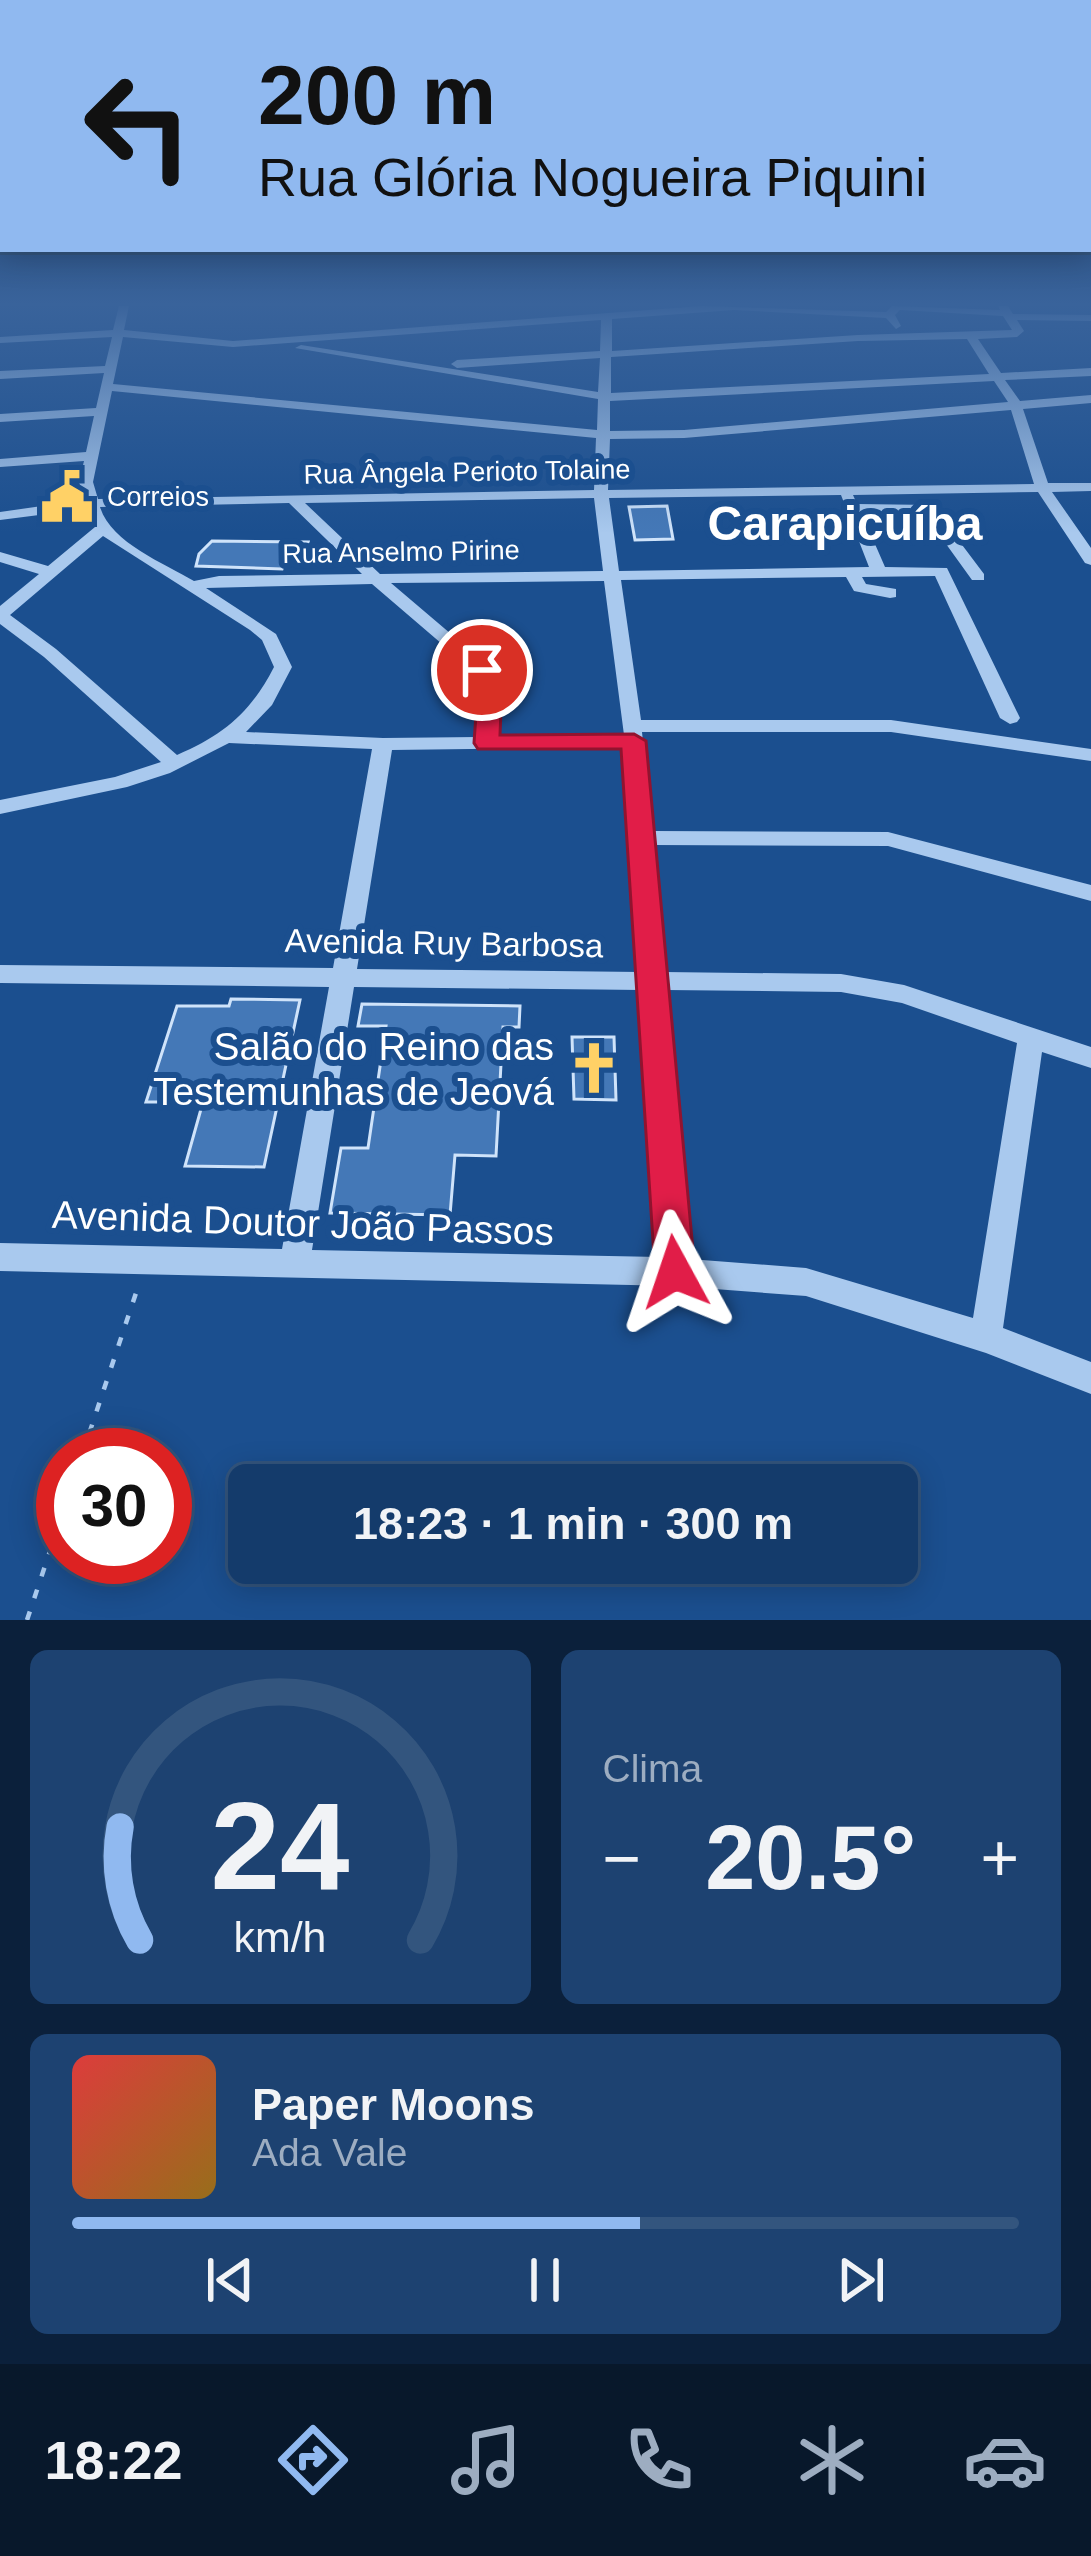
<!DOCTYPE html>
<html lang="pt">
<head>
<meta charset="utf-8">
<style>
  :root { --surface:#143b6b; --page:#1d4271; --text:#f1f3f6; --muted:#9dadc1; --line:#33557e; --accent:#90b9f0 }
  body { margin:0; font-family:Helvetica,sans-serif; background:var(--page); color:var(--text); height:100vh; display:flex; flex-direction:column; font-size:45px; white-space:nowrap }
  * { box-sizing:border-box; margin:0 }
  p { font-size:39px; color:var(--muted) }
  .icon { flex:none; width:66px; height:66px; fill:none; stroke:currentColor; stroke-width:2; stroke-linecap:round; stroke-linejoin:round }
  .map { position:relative; height:1620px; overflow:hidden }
  .panel { display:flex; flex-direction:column; gap:30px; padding:30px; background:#0b203b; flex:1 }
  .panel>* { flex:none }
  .banner { position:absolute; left:0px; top:0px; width:1092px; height:252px; box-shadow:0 6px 30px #0003,0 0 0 3px var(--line); background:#90b9f0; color:#111; overflow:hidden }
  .speed { position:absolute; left:36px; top:1428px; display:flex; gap:24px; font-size:60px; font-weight:700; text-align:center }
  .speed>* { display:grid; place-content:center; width:156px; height:156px; border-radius:50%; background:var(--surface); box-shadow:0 6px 30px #0003,0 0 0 3px var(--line); line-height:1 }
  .speed .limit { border:18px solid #d22; background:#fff; color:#111 }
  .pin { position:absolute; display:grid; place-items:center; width:102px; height:102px; color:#fff; margin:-51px; border:6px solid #fff; border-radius:50%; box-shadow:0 3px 12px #0007 }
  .me { position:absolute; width:132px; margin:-66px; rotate:355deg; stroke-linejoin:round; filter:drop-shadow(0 0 9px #0008) }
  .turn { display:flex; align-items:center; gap:42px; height:252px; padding:0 60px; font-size:54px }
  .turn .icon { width:156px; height:156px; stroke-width:2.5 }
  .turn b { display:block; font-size:84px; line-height:102px }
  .big { font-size:90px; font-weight:700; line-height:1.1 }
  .panel .widget { flex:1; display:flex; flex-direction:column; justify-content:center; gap:18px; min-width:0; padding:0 42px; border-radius:18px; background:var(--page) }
  .panel .dial { align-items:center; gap:0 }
  .dial svg { height:312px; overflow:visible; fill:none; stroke:var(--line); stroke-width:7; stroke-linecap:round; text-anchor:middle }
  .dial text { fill:var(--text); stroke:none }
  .song { display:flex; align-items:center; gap:36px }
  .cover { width:144px; height:144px; border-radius:18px; background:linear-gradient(135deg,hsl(0 70% 55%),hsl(40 70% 35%)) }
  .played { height:12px; border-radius:6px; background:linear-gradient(90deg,var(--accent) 60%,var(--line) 60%) }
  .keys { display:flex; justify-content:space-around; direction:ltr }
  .heat { display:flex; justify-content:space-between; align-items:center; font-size:66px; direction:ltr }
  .panel .tiles { flex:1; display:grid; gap:30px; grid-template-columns:1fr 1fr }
  .widget:last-child { grid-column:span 2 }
  .trip { position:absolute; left:228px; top:1464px; width:690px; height:120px; border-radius:18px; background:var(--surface); box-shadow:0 6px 30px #0003,0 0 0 3px var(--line); font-weight:700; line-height:120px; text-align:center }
  .tabs { display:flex; height:192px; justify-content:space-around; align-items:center; background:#08182b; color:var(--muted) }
  .tabs .icon { width:84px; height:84px }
  .tabs .on { color:var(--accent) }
  .tabs b { font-size:54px; color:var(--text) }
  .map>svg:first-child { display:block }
</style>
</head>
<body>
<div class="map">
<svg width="1091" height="1620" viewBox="0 0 1091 1620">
  <rect width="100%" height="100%" fill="#1b4f8f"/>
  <path fill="#4478b7" stroke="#cfe3fa" stroke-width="3" d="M667,506L673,539L635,540L629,507Z
    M212,541L308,542L302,558H285L282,569L196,566L199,554Z
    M231,999L300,1000L264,1167L185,1166L203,1102H146L177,1006H229Z
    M362,1004L520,1006L519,1027H503L496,1156L455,1155L450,1215L330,1213L341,1148H368L386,1026H358Z
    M572,1037H614L616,1100L574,1099Z"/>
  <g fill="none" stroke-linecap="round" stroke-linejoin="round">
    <path stroke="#a9c9ee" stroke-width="4.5" stroke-dasharray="9 14" stroke-linecap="butt" d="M82,1455L138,1287
      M27,1620L63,1512"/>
    <path fill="#a9c9ee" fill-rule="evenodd" d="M119,306H129L124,330L233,341L702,306L886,312L892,306L1000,310L998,306H1008L1013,314L1091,315V321L1017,320L1024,331L1017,337L978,339L1001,373L1091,368V376L1005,380L1020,401L1091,395V403L1023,409L1048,483H1091V491L1052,492L1091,548V565L1085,563L1038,492L853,495L857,504L932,505L984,574V580H972L923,512H861L885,567L947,568L1020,718L1017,722L1010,724L1000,718L935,576L862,577L866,584L896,589V597L890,598L854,591L846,577L621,580L641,720H891L1091,749V761L891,732H642L652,831L888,832L1091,885V901L888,846L653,845L664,972L841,974L904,985L1091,1047V1068L1042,1052L1003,1328L1091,1362V1394L986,1353L806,1296L675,1286L0,1271V1243L282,1249L329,987L0,983V965L333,968L372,749L229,743L170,773L127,787L0,814V800L115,777L161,762L44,657L0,624V606L39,574L0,562V552L48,566L95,527L86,509L0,520V512L84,500L79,482L84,461L0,467V459L86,452L94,416L0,422V414L96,408L104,373L0,379V371L105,366L112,337L0,343V337L113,330ZM734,310L886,318L896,329L901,326L895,315L900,310L1003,316L1012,330L858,335L612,351V319ZM601,320L600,351L457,360L451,364L457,368L600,358L598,392L301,345L295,348L598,399L597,430L113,384L123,337L233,347ZM967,339L989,374L611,393V357L858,341ZM994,381L1008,402L684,430L610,431V401ZM112,391L596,438L594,490L98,499L93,482ZM1011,410L1034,484L608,490L610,439L684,438ZM841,495L869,567L619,571L609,498ZM594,498L603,571L380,574L305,503ZM289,503L362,574L219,576L194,581C164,563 111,543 100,507ZM103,536L250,630L262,640L274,667C251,712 224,735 177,755L56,649L10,615ZM604,581L624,735L497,737L499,686L491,668L391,583ZM372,584L477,674L481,686L478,737L383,738L246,732L272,705L292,667L276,634L206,588ZM625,747L640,972L357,969L392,750ZM354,987L641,990L659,1257L312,1250ZM666,990L841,992L902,1003L1017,1043L973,1318L806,1268L689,1259Z"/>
  </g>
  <linearGradient id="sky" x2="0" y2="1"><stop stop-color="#0f2b4f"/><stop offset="0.57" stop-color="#39639b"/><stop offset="1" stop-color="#39639b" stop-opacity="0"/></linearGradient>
  <rect width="1091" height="533" fill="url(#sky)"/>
  <path fill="#e11d48" stroke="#92132f" stroke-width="3" d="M482,663L490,665L502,686L500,735L634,734L646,741L695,1272L689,1285L675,1291L661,1285L655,1272L621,749H478L474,743L478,686L470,670Z"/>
  <defs>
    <g id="civic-bare" transform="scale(4.14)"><path d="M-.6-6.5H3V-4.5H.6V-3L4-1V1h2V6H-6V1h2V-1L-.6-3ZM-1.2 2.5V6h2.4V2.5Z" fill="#ffd166" stroke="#1b4f8f" stroke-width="2.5" paint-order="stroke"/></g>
    <g id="church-bare" transform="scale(4.14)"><path d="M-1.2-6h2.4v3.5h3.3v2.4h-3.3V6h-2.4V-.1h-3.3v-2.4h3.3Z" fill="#ffd166" stroke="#1b4f8f" stroke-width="2.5" paint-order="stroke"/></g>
  </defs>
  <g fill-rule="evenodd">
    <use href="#civic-bare" x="67" y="497"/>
    <use href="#church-bare" x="594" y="1068"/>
  </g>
  <g text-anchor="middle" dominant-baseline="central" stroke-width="12" stroke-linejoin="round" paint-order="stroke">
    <g font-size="27" fill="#fff" stroke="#1b4f8f">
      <text transform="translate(467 472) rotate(-1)">Rua Ângela Perioto Tolaine</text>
      <text transform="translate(401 552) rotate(-1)">Rua Anselmo Pirine</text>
    </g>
    <g font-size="27" fill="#fff" stroke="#1b4f8f" text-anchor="start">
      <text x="107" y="497">Correios</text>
    </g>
    <g font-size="33" fill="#fff" stroke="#1b4f8f">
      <text transform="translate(444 943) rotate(1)">Avenida Ruy Barbosa</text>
    </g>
    <g font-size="39" fill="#fff" stroke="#1b4f8f" text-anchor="end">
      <text x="554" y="1046">Salão do Reino das<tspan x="554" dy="45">Testemunhas de Jeová</tspan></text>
    </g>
    <g font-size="39" fill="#fff" stroke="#1b4f8f">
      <text transform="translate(303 1223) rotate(2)">Avenida Doutor João Passos</text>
    </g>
    <g font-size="48" font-weight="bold" fill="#fff" stroke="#1b4f8f">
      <text x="845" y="523">Carapicuíba</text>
    </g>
  </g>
</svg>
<div class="speed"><div class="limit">30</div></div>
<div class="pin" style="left:482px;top:670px;background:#d93025"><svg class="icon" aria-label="arrive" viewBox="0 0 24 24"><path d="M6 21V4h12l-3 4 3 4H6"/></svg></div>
<svg class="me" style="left:675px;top:1272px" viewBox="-20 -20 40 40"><path d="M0-17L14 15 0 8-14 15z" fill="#e11d48" stroke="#fff" stroke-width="4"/></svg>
<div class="trip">18:23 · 1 min · 300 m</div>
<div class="banner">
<div class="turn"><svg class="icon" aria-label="left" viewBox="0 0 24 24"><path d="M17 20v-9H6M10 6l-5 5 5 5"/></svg><div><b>200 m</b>Rua Glória Nogueira Piquini</div></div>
</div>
</div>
<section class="panel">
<div class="tiles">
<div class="widget dial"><svg viewBox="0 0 100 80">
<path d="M14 69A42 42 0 1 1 86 69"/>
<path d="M14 69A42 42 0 0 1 9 40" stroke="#90b9f0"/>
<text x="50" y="56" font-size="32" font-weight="700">24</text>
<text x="50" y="72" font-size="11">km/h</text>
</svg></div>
<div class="widget"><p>Clima</p>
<div class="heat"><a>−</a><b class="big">20.5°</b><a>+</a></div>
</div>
<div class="widget">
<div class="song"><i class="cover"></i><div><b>Paper Moons</b><p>Ada Vale</p></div></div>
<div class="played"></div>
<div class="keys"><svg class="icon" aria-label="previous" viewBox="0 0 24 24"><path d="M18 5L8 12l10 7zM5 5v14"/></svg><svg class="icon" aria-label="pause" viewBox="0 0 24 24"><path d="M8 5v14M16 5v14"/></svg><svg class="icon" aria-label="next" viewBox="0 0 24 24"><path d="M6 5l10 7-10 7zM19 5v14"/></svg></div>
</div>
</div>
</section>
<nav class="tabs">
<b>18:22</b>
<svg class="icon on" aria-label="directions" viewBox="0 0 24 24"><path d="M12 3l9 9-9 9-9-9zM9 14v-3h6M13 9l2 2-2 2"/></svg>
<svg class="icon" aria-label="music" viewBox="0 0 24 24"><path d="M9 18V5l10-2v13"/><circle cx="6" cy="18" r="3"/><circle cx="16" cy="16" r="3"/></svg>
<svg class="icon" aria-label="phone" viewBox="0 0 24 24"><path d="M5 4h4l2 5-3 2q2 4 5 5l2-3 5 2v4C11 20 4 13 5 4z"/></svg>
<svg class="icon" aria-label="climate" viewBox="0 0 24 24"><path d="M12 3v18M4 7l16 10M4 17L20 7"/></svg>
<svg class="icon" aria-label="car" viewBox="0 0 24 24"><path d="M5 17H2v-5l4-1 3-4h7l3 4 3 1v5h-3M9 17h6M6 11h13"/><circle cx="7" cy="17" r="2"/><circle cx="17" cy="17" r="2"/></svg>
</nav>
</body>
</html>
